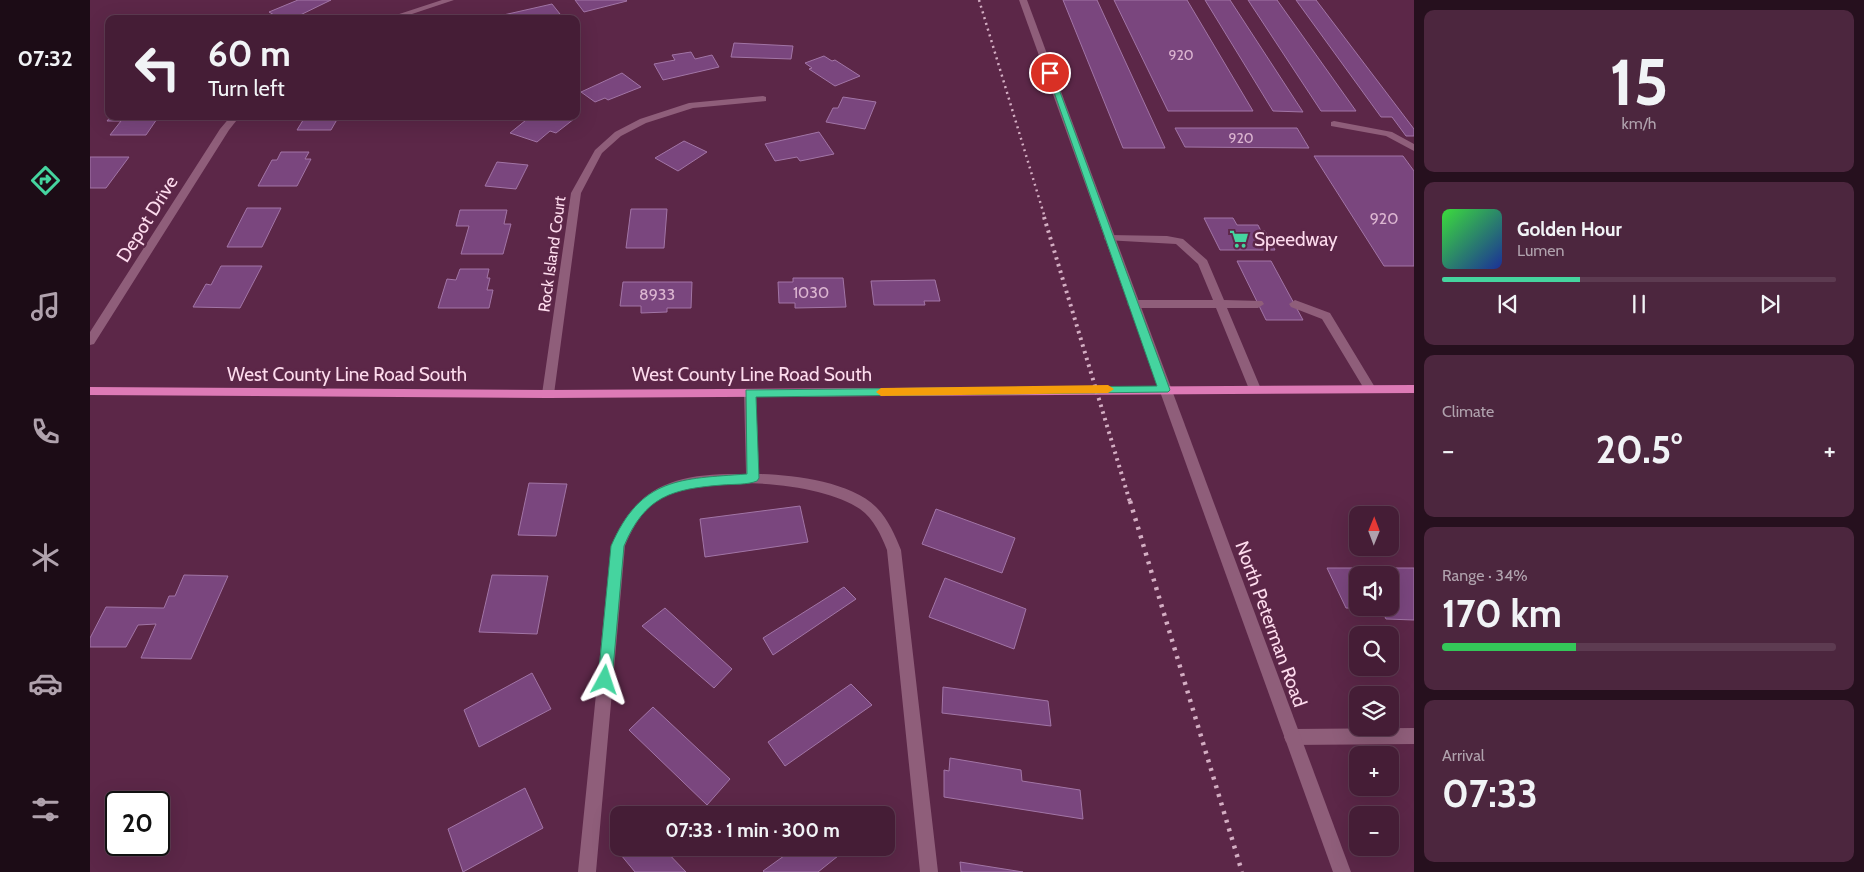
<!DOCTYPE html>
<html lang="en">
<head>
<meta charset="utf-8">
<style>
  :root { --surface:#451d36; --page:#4c263e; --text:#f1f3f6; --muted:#b0a2ad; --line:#5d3b51; --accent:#45d49f }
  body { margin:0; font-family:Cabin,sans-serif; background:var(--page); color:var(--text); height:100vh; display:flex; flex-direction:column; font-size:19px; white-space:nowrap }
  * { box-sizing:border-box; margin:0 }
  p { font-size:16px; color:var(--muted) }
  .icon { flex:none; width:28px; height:28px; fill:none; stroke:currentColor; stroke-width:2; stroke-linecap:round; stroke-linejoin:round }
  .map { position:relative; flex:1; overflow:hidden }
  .details { display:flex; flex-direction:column; gap:10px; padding:10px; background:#26101e; width:450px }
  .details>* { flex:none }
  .banner { position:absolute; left:15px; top:15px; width:475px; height:105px; border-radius:10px; box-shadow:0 5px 20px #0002,0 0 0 1px var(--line); background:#451d36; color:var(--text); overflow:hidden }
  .needle { width:32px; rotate:1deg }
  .tools { position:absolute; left:1259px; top:506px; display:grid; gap:10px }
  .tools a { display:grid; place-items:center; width:50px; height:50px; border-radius:10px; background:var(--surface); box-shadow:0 5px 20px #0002,0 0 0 1px var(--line); font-size:25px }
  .speed { position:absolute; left:15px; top:791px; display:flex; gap:10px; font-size:25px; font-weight:700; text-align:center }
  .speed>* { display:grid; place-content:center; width:65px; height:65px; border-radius:50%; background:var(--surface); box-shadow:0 5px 20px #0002,0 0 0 1px var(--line); line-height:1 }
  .speed .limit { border:2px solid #111; border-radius:8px; background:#fff; color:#111 }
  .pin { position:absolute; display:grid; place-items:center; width:42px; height:42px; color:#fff; margin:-21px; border:2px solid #fff; border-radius:50%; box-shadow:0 1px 5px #0007 }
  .me { position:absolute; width:55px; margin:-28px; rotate:5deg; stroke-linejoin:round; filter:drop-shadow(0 0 4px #0008) }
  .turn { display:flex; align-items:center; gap:18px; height:105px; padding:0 20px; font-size:22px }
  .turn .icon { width:65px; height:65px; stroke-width:2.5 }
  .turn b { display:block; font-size:35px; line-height:42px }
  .big { font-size:38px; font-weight:700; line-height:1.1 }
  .details .card { flex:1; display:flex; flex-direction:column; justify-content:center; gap:8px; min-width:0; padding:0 18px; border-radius:10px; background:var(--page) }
  .details .dial { align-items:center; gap:0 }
  .dial b { font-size:65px; line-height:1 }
  .song { display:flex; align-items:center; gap:15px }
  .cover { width:60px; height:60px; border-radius:8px; background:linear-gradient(135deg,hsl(120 70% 55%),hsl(230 70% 35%)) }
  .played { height:5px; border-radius:2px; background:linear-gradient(90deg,var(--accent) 35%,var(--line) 35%) }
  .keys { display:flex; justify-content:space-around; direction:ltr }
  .heat { display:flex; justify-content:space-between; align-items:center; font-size:28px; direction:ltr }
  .charge { height:8px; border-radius:4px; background:linear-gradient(90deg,#34c759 34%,var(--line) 0) }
  .trip { position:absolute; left:520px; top:806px; width:285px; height:50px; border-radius:10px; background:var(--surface); box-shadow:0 5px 20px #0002,0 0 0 1px var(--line); font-weight:700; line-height:50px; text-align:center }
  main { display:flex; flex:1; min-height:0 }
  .dock { display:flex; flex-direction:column; width:90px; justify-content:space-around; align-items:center; background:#1c0c16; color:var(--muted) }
  .dock .icon { width:35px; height:35px }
  .dock .active { color:var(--accent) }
  .dock b { font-size:22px; color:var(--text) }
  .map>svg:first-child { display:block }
</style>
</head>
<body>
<main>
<nav class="dock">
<b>07:32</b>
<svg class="icon active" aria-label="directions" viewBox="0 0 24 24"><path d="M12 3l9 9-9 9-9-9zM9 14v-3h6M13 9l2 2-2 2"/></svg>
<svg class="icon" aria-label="music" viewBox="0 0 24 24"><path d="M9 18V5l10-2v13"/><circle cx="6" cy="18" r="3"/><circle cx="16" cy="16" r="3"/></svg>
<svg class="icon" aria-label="phone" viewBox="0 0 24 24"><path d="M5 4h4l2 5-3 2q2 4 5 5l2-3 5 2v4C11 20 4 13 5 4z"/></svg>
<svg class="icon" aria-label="climate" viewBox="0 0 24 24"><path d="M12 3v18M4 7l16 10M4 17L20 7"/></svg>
<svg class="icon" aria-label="car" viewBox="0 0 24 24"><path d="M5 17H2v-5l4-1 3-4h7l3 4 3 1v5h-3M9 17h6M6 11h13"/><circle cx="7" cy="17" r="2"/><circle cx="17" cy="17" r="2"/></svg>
<svg class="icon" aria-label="filters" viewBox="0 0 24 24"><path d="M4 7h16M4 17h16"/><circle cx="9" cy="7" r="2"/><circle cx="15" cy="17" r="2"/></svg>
</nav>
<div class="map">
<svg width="1324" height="872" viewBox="0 0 1324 872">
  <rect width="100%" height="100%" fill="#5c2748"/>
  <path fill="#7a467e" stroke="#a275a6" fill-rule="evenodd" d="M208,0H241L202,19H191L179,12Z
    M485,0H536L537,1L494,12Z
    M973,0H1007L1075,148H1033Z
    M1024,0H1097L1163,111H1078Z
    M1115,0H1140L1213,112L1183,111Z
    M1158,0H1187L1266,111H1231Z
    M1206,0H1226L1324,129V136H1316L1302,117H1291Z
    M462,4L470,14L450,19H411L409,16Z
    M644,43L703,46L701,59L641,57Z
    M601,52L605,59L622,55L629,67L573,80L564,64L585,60L582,55Z
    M734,56L742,61L745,60L770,76L745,86L719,69L722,68L715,63Z
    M532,73L551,87L518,100L515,98L505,102L491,92Z
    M753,97L786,102L775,129L736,122L743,108H748Z
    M21,116H69L56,135H20L31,121H17Z
    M249,116L241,130H207L215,117L208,116Z
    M441,116H477L484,119L466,133L460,131L447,142L420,133Z
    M1085,128H1207L1219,148L1095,147Z
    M729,132L744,154L710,161L707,157L685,161L675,144Z
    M594,141L617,152L588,171L565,158Z
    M191,152H219L215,159H221L207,186H168L182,160H187Z
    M1224,156H1313L1324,171V266H1294Z
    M0,157H39L16,188H0Z
    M407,162L438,165L426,189L395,186Z
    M157,208H191L172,247H137Z
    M541,209H577L574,248H536Z
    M370,210H417L414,224H421L413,254H371L379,226H366Z
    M1114,218H1143L1147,225H1168L1171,231H1175L1185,250H1130Z
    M1147,261H1181L1213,320H1176Z
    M131,266H172L150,308L103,307L116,284L121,285Z
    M370,269H399L397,278H400L397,290H403L399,308H348L357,279L366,280Z
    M703,278H753L756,307L705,308V303H689L688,282H703Z
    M845,280L850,301H834L835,305H784L781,281Z
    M533,282H602L601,308H577V312L551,313V306H530Z
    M439,483L477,484L466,536L428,535Z
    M710,506L718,542L615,557L610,519Z
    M846,509L925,538L912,573L832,544Z
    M1237,568H1324V620L1296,619L1291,609L1256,608ZM1268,575H1300V608H1268Z
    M94,575L138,576L101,659L51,658L66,624L48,625L36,647H0V638L16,607L74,608L79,596H85Z
    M402,575L458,576L447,634L389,632Z
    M855,578L936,609L924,649L839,617Z
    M754,587L766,599L683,655L673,638Z
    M575,608L642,669L624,688L552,626Z
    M442,673L461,709L389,747L374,710Z
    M761,684L782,705L695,766L678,742Z
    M853,687L958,701L961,726L852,713Z
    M563,707L640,779L617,805L539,730Z
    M860,758L931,770L932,781L990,790L993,819L854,797V770L859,771Z
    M435,788L453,828L373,872L358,829Z
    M763,806L773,815H751Z
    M539,848H573L596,872H545L531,855Z
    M705,848H758L728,872H674L673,871Z
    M870,862L933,872H871Z"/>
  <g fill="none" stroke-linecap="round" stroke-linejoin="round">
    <path fill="#8f5e7a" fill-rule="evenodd" d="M1244,121L1302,132L1324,144V151L1296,136L1241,126V122Z
      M1019,235L1077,236L1093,239L1117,260L1134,300L1172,301L1174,304L1168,308H1137L1171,389L1169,392L1165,393L1159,389L1126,308H1043L1037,304L1043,300H1123L1108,264L1086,244L1015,240L1014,238Z
      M1205,300L1240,313L1286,389L1284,392H1276L1232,319L1201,307L1199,304Z
      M660,389L666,393L669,474C704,475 761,482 786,507C798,519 805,535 811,550L848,872H830L797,550C791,535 784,519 770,509C730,481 618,474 574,496C555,506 543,526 535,546L506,872H488L521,546C548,481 591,473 656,474L654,393Z"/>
    <path fill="#8f5e7a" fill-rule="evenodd" d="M352,0H364L307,19H294Z
      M673,96L676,97V101L603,108L556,123L531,136L512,153L491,193L464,394L462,397H454L452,394L481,193L505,150L525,132L550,119L599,103Z
      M141,116H150L139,130L4,344L0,345V332L130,129Z
      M1324,728V744L1202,745L1196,742L1194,737L1196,732L1202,729Z"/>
    <path fill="#8f5e7a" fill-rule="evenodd" d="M929,0H937L1261,872H1243Z"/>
    <path fill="#dd7ab6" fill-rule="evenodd" d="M1324,385V393L458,398L0,395V387L458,390Z"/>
    <path stroke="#d4aec3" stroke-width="2.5" stroke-dasharray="2 4" stroke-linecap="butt" d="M889,0L955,218"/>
    <path stroke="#d4aec3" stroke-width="4" stroke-dasharray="2.5 4.5" stroke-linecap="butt" d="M954,217L1040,502"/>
    <path stroke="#d4aec3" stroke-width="4.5" stroke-dasharray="3 6" stroke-linecap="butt" d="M1040,501L1152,872"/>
  </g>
  <path fill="#45d49f" stroke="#2d8a67" d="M957,72L963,73L1080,390L1078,392L666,397L669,478L667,481C657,485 644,484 632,485C582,489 555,496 534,546L522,680L520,685L515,687L510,685L508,680L521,546C551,477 590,479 657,474L656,390L1067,386Z"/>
  <path fill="#f59e0b" d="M1018,385L1024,389L1018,393L791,396L786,392L791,388Z"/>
  <defs>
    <g id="supermarket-bare" transform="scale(1.5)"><path d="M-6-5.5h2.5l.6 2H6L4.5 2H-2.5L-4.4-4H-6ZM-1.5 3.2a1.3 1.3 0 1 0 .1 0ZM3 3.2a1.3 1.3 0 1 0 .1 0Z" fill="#45d49f" stroke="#5c2748" stroke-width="2.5" paint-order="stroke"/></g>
  </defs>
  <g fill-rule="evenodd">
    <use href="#supermarket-bare" x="1149" y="239"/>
  </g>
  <g text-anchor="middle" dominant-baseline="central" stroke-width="5" stroke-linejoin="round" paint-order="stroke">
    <g font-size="14" fill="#dcb6d1">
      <text x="1091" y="55">920</text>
      <text x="1151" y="138">920</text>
    </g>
    <g font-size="16" fill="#dcb6d1">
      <text x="1294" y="218">920</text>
      <text x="721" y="292">1030</text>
      <text x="567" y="294">8933</text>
    </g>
    <g font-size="16" fill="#fddbed" stroke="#5c2748">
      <text transform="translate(462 254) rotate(-82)">Rock Island Court</text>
    </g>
    <g font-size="19" fill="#fddbed" stroke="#5c2748">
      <text transform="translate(57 219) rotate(-58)">Depot Drive</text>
      <text x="257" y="374">West County Line Road South</text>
      <text x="662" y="374">West County Line Road South</text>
      <text transform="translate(1181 624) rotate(70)">North Peterman Road</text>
    </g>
    <g font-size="19" fill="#fddbed" stroke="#5c2748" text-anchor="start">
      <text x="1164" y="239">Speedway</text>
    </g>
  </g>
</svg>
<div class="tools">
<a><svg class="needle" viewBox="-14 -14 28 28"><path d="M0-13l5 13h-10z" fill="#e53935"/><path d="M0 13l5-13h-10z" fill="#b0a2ad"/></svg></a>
<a><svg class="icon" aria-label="sound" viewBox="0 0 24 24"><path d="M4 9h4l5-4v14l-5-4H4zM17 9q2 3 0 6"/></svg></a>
<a><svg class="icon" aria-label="search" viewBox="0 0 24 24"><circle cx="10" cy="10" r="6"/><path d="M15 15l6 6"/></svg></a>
<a><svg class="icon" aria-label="layers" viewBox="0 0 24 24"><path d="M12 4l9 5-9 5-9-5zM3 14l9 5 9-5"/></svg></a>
<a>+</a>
<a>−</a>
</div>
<div class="speed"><div class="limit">20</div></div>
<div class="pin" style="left:960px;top:73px;background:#d93025"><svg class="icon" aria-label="arrive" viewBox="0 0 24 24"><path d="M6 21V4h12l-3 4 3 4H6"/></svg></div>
<svg class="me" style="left:515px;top:680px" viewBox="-20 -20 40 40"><path d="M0-17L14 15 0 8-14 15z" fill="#45d49f" stroke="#fff" stroke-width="4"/></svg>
<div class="trip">07:33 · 1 min · 300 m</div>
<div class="banner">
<div class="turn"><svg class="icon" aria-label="left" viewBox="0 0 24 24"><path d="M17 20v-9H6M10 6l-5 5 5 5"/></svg><div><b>60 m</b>Turn left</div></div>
</div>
</div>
<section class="details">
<div class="card dial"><b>15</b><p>km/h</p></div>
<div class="card">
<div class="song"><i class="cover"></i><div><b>Golden Hour</b><p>Lumen</p></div></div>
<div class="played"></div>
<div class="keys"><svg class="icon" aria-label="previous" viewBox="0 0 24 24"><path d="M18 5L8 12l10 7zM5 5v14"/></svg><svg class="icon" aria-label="pause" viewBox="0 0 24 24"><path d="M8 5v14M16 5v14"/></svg><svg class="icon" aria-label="next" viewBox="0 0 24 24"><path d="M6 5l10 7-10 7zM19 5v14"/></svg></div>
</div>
<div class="card"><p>Climate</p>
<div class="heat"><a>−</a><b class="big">20.5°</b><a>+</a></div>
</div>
<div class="card"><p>Range · 34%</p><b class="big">170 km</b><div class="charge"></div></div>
<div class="card"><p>Arrival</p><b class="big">07:33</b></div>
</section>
</main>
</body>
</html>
